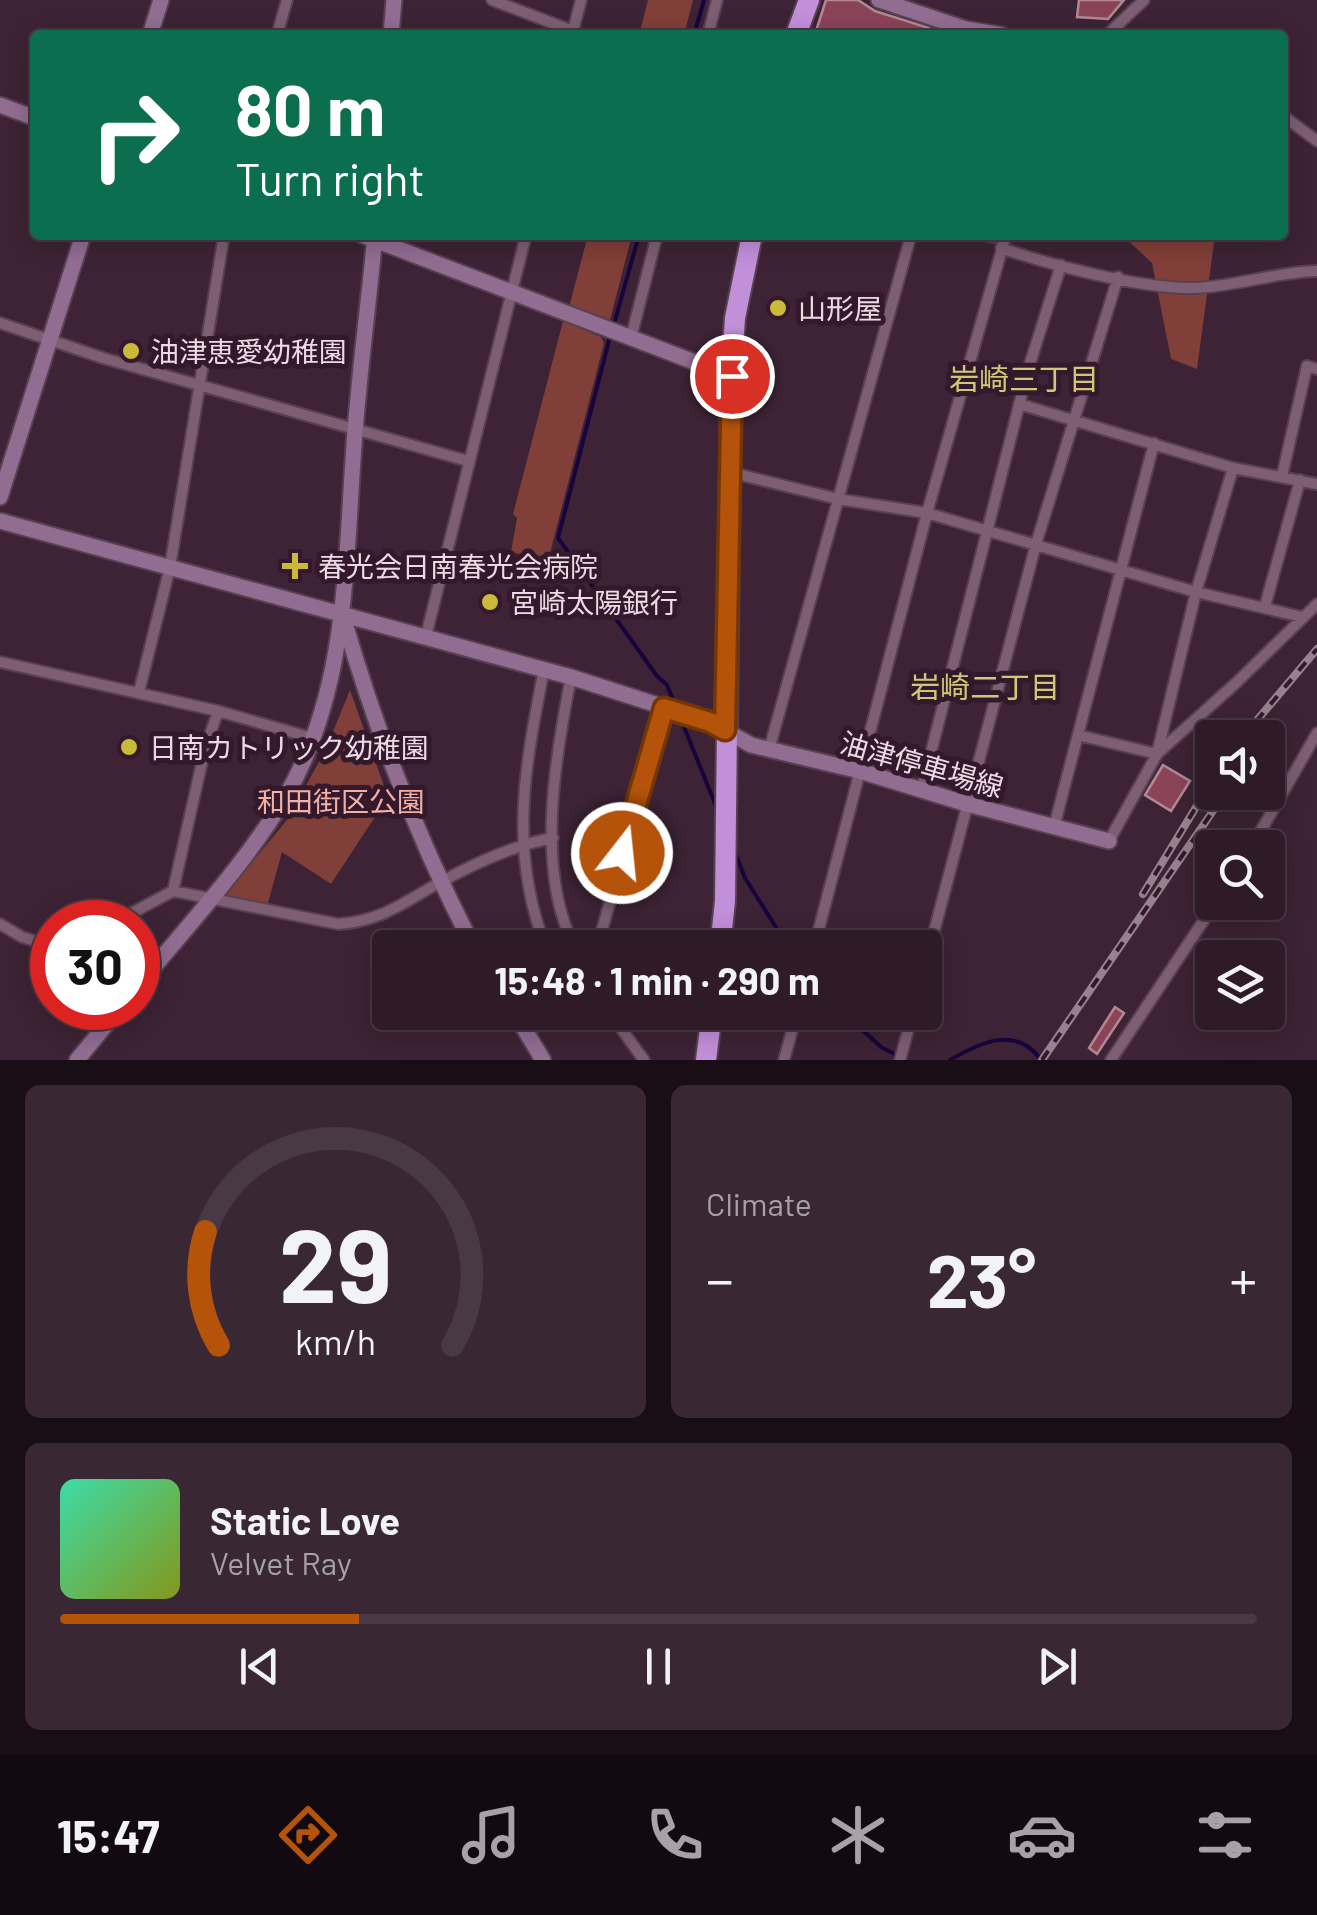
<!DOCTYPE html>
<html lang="en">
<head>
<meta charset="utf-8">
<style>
  :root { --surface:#2e1a28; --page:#3a2734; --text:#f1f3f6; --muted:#a7a1a8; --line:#493845; --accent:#b45309 }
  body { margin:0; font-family:Barlow,"Noto Sans JP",sans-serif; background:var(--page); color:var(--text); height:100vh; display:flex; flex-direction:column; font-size:38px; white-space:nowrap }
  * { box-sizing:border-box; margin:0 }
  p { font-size:32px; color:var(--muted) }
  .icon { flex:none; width:55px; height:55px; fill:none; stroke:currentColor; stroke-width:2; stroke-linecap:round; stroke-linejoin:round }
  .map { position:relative; height:1060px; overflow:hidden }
  .drawer { display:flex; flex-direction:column; gap:25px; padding:25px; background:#190e16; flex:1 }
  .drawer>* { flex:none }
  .banner { position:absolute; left:30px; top:30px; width:1258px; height:210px; border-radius:10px; box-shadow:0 5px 25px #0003,0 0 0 2px var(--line); background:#0b6e4f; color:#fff; overflow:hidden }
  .fabs { position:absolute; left:1195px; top:720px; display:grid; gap:20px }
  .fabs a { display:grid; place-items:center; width:90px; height:90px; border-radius:10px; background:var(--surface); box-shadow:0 5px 25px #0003,0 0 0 2px var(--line); font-size:50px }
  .speed { position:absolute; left:30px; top:900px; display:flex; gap:20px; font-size:50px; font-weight:700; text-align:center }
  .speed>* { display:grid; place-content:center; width:130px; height:130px; border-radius:50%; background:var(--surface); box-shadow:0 5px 25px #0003,0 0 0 2px var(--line); line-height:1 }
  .speed .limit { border:15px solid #d22; background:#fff; color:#111 }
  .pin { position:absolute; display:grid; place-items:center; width:85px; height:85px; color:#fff; margin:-42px; border:5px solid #fff; border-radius:50%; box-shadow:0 2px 10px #0007 }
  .me { position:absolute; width:110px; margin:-55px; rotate:16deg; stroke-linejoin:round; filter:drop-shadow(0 0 8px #0008) }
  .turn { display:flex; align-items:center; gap:35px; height:210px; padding:0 40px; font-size:45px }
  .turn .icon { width:130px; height:130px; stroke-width:2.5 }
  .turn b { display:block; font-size:70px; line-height:85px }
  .big { font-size:75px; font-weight:700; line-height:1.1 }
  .drawer .card { flex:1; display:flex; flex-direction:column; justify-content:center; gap:15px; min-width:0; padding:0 35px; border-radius:15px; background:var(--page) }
  .drawer .dial { align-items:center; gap:0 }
  .dial svg { height:260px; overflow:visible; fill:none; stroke:var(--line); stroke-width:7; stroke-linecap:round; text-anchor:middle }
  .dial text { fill:var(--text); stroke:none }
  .song { display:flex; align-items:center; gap:30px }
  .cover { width:120px; height:120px; border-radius:15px; background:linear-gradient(135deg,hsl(160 70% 55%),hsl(70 70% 35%)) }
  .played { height:10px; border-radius:5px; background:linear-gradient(90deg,var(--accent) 25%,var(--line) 25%) }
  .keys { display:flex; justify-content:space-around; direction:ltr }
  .heat { display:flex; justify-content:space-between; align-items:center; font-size:55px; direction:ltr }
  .drawer .tiles { flex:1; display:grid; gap:25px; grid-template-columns:1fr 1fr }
  .card:last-child { grid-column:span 2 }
  .trip { position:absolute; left:372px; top:930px; width:570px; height:100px; border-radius:10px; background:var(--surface); box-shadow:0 5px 25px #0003,0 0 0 2px var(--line); font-weight:700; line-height:100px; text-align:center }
  .dock { display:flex; height:160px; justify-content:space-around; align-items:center; background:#120a10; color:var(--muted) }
  .dock .icon { width:70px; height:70px }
  .dock .active { color:var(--accent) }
  .dock b { font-size:45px; color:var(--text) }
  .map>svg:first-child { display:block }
</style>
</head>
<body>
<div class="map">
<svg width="1317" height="1060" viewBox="0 0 1317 1060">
  <rect width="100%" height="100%" fill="#3d2335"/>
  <path fill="#803f38" d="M648,0H693L684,35H639Z
    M588,235H632L610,320L569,307Z
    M1122,235H1215L1197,369L1171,359L1152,263Z
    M563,321L601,337L604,343L548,561L511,552L517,518L513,514Z
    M350,690L388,797L331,884L282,852L266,910L220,901L287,820L326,749Z"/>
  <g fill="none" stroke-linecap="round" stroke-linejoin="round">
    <path stroke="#17043d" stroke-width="4" d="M694,35L704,0
      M614,324L639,235
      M611,333L558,538L657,676L667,685L675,704
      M680,717L716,806
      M735,852L745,878L789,948
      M843,1012L881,1047L906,1060
      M950,1060C981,1042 1016,1025 1041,1060"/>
  </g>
  <path fill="#8b4358" stroke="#b18992" stroke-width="2.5" d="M826,0H858L875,11L929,28L927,35H820L816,31Z
    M1079,0H1124L1108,19L1077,17Z
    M1163,765L1190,781L1171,811L1145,795Z
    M1115,1007L1124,1013L1097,1054L1089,1048Z"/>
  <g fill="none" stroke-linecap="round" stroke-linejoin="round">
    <g stroke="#574151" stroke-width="14">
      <path id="street" d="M492,0L573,31
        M277,35L287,0
        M572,35L581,0
        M708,35L717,0
        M1107,35L1144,0
        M1282,115L1317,141
        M983,235L1004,238
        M1001,248C1051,265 1141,289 1193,288C1235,287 1275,272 1317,271
        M0,323L103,358L468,461
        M631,338L657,235
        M1019,404L1233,468L1317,484
        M729,472L838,499L927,513L1196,592L1302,617
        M1282,476L1307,366L1317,369
        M1265,606L1300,480
        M426,636L526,235
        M0,662L218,711L312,738
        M544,669C525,767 508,850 546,948
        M571,677C555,758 535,871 575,948
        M139,692L170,567L224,235
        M1078,735L1157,754
        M769,750L911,235
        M1158,753L1237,682L1317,604
        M922,788L1028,370L1061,265
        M1054,827L1154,443
        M1109,841L1157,754L1196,592L1233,468
        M1251,848L1317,733
        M173,891L205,749L218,711
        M115,922L173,891L338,924C381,921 401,904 437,884C473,864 513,845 553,838
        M0,924L22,937L52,946
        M597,948L664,708
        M814,948L927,513L1006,235
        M925,966L1036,544L1118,277
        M609,1012L644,1060
        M525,1031L569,1012
        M784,1060L797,1012
        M900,1060L913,1012
        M1111,1060L1216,902"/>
    </g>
    <g stroke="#574151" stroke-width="19">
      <path id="secondary" d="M879,0L966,29L1002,35
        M150,35L161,0
        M391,35L394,0
        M0,105L35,118
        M362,235L731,376
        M0,497L83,235
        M0,521L571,677L710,722L751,745L860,771L967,804L1109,841
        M344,620C377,734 419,842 474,948
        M138,986C188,925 246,864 287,794C350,685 345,554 355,432C360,366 369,301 375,235
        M514,1012L543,1060
        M77,1060L120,1008"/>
    </g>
    <g stroke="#574151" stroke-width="24">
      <path id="highway" d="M796,35L809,0
        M720,948L725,901L731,376L735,318L752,235
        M706,1060L712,1012"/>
    </g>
    <use href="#street" stroke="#7d5e73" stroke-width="10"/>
    <use href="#secondary" stroke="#926d92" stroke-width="15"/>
    <use href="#highway" stroke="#c28fd9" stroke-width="20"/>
    <g stroke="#978290" stroke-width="8">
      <path id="rail" d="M1242,738L1317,649
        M1143,894L1212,781
        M1042,1060L1226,792"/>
    </g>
    <use href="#rail" stroke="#33192b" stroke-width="4" stroke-dasharray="11" stroke-linecap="butt"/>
  </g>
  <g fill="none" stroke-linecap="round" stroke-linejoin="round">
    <g stroke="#753606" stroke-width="25">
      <path id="route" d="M622,853L664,708L710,722L725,730L732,376"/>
    </g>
    <use href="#route" stroke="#b45309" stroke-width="18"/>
  </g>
  <g fill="#cbba39" stroke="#33192b" stroke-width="4">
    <circle cx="778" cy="308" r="10"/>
    <circle cx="131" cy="351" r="10"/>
    <path d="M290 551h10v10h10v10h-10v10h-10v-10h-10v-10h10z"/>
    <circle cx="490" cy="602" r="10"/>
    <circle cx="129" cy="747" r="10"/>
  </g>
  <g text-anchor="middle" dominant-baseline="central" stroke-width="10" stroke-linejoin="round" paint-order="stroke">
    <g font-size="28" fill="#ecdbe6" stroke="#33192b" text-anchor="start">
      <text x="798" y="308">山形屋</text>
      <text x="151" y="351">油津恵愛幼稚園</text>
      <text x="318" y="566">春光会日南春光会病院</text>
      <text x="510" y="602">宮崎太陽銀行</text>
      <text x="149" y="747">日南カトリック幼稚園</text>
    </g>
    <g font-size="28" fill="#ecdbe6" stroke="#33192b">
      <text transform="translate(922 764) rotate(16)">油津停車場線</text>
    </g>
    <g font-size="28" fill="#f2b1a8" stroke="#33192b">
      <text x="341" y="801">和田街区公園</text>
    </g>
    <g font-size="30" fill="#d2c779" stroke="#33192b">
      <text x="1024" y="378">岩崎三丁目</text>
      <text x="985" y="686">岩崎二丁目</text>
    </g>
  </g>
</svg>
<div class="fabs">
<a><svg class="icon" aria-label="sound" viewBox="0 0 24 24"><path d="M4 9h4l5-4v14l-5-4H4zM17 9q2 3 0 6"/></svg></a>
<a><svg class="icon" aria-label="search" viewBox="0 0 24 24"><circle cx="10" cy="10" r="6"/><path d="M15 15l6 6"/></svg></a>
<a><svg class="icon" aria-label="layers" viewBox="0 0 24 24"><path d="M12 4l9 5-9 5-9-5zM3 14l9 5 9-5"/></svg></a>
</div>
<div class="speed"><div class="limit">30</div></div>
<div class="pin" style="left:732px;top:376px;background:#d93025"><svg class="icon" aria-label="arrive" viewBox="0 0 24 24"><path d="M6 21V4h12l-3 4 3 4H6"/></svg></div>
<svg class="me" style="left:622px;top:853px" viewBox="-20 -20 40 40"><circle r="17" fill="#b45309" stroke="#fff" stroke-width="3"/><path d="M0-11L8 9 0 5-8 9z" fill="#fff"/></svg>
<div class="trip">15:48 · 1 min · 290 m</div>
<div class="banner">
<div class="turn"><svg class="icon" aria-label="right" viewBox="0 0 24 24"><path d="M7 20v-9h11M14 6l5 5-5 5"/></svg><div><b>80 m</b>Turn right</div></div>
</div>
</div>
<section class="drawer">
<div class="tiles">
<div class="card dial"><svg viewBox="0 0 100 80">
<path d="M14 69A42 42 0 1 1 86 69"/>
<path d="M14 69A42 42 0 0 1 10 34" stroke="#b45309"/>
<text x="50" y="56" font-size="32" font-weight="700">29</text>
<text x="50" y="72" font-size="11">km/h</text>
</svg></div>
<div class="card"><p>Climate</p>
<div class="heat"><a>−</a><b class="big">23°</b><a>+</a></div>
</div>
<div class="card">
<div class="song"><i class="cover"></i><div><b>Static Love</b><p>Velvet Ray</p></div></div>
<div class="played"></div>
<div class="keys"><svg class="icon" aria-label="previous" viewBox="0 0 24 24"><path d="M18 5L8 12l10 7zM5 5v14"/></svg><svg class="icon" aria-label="pause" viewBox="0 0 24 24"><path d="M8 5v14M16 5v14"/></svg><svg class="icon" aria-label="next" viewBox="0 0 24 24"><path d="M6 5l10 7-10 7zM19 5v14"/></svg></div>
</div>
</div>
</section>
<nav class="dock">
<b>15:47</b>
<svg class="icon active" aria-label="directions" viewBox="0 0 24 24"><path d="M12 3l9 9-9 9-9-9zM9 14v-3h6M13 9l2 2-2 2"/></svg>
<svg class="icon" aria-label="music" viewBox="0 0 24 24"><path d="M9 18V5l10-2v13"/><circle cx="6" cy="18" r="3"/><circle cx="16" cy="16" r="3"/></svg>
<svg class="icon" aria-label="phone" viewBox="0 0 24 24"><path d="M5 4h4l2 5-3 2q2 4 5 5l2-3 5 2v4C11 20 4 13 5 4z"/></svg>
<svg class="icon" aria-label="climate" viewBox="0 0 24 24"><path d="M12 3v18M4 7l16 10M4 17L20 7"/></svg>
<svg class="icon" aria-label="car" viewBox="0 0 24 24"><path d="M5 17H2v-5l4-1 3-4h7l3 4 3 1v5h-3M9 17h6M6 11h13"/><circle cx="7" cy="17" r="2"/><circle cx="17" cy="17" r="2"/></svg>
<svg class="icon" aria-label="filters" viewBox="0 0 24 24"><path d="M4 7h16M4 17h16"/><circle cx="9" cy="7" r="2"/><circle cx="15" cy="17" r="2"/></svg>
</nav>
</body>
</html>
